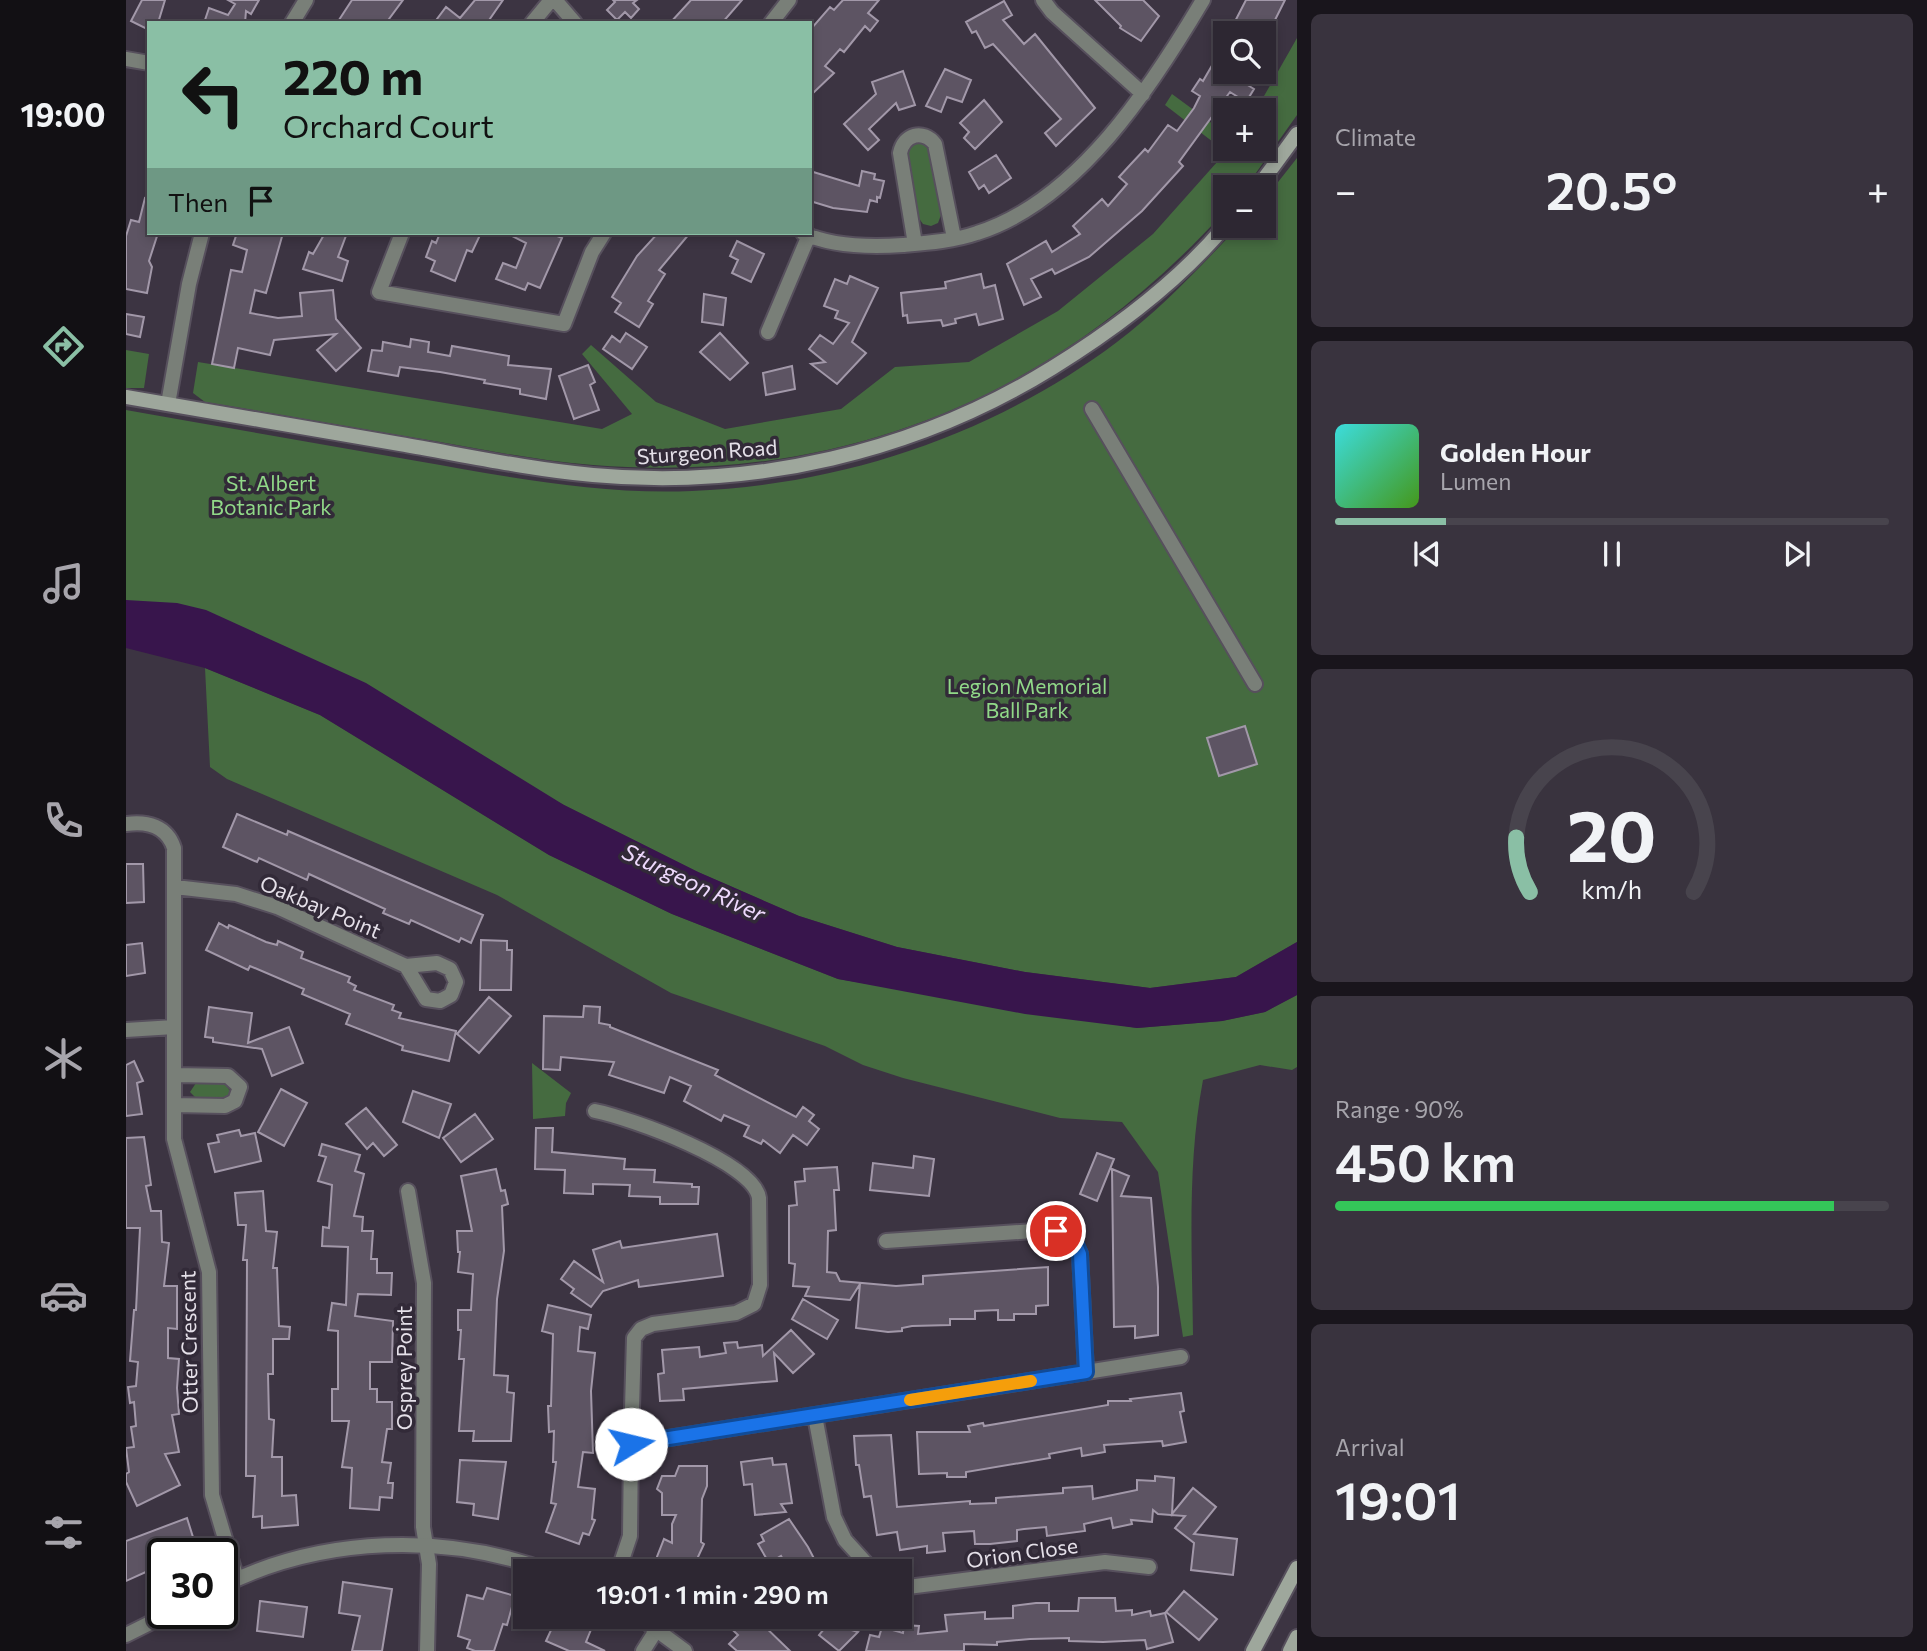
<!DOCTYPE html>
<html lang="en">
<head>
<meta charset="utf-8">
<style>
  :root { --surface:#2d2732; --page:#39333e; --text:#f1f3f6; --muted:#a7a5ac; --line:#48444d; --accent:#8abfa5 }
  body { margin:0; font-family:Commissioner,sans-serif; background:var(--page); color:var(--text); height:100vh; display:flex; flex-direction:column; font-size:26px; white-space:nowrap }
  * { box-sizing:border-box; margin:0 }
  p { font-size:23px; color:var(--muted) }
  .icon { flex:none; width:38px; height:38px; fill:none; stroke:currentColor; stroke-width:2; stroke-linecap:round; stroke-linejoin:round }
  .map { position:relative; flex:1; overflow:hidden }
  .drawer { display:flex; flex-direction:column; gap:14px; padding:14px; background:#19151c; width:630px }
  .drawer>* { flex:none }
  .guide { position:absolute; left:21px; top:21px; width:665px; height:214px; border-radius:0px; box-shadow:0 4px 10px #0003,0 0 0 2px var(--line); background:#8abfa5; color:#111; overflow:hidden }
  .tools { position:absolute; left:1087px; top:21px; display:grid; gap:14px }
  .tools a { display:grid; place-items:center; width:63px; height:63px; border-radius:0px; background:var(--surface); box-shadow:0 4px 10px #0003,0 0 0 2px var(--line); font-size:35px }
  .speed { position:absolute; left:21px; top:1538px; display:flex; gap:14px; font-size:35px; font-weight:700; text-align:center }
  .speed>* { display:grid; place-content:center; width:91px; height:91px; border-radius:50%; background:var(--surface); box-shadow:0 4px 10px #0003,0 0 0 2px var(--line); line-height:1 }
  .speed .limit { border:4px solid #111; border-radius:10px; background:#fff; color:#111 }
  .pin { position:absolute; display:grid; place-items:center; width:60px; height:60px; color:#fff; margin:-30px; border:4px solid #fff; border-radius:50%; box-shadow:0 2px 7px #0007 }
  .me { position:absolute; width:77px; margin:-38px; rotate:81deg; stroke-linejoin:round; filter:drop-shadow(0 0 5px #0008) }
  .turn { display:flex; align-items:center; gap:24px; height:147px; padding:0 21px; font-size:32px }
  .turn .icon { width:91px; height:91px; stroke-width:2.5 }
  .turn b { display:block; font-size:49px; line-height:60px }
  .then { display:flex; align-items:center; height:66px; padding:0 21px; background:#0003; gap:14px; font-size:26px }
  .big { font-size:52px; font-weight:600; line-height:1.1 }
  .drawer .widget { flex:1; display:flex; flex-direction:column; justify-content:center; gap:10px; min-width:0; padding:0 24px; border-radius:10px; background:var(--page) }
  .drawer .dial { align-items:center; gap:0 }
  .dial svg { height:182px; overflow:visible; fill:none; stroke:var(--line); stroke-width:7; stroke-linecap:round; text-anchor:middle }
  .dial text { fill:var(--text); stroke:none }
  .song { display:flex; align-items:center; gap:21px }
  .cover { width:84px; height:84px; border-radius:10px; background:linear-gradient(135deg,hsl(180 70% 55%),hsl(100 70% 35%)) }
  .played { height:7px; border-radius:4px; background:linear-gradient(90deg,var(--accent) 20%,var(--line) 20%) }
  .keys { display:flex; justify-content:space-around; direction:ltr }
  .heat { display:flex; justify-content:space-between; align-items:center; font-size:38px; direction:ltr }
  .charge { height:10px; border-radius:5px; background:linear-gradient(90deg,#34c759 90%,var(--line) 0) }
  .trip { position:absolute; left:387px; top:1559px; width:399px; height:70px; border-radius:0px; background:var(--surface); box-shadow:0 4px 10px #0003,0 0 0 2px var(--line); font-weight:600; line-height:70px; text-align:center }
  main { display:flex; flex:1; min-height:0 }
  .dock { display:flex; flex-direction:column; width:126px; justify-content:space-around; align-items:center; background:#121014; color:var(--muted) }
  .dock .icon { width:49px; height:49px }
  .dock .active { color:var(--accent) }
  .dock b { font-size:32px; color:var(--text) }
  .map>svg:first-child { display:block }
</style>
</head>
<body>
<main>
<nav class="dock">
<b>19:00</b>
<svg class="icon active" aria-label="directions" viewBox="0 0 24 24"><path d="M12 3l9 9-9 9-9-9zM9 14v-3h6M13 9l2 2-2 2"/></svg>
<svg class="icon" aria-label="music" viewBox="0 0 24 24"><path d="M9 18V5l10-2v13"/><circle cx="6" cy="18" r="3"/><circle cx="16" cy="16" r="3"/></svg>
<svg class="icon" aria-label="phone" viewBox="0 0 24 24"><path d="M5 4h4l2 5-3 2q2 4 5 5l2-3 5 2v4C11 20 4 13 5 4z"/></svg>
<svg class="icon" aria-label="climate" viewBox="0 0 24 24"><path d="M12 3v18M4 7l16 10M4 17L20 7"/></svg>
<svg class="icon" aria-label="car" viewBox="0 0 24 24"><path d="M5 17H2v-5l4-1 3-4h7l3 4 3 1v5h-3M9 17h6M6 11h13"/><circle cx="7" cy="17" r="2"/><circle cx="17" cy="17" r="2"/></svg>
<svg class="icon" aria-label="filters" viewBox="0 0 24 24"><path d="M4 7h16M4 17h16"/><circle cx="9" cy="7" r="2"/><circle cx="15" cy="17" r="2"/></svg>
</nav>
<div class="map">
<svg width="1171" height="1651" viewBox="0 0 1171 1651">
  <rect width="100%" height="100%" fill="#3c3442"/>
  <path fill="#456b40" d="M1171,38V115L1120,187H1099V211C932,396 717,485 467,465C415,461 364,451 314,442C235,429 157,415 79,402L67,393L72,362L476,429L506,414L456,354L465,345L530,402L599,429L715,409L769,367L843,362L932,311L1027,234L1100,152L1039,105L1046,94L1099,133V149H1138V110H1130Z
    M791,143L799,144L804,150L815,215L812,223L805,226L797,224L792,217L782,157L783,148Z
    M1171,158V942L1110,977L1024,988L899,972L771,947L673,916L572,872L438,805L0,600V410C97,427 194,444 291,461C382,477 473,495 566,491C718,485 869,434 991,342C1036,308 1074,267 1113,226H1138V200Z
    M0,350L23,354L18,388H0Z
    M79,668L194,715L423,855L546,914L712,979L1011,1028L1096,1021L1139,1012L1171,995V1067L1166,1070L1134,1065L1077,1080C1061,1164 1066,1250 1067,1335L1057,1337L1032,1172L996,1122L934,1118L777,1078L737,1065L699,1046L545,993L371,895L101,779L84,767Z
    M406,1063L445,1093L440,1103L439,1116L407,1119Z
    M70,1083H99L105,1093L99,1098L69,1097L64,1092Z"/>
  <path fill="#38154c" d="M0,600L51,603L80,610L240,683L438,805L572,872L673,916L771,947L899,972L1024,988L1110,977L1171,942V995L1139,1012L1096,1021L1011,1028L899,1014L712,979L546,914L423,855L194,715L79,668L0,648Z"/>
  <path fill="#5d5463" stroke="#a298a9" stroke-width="2" d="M16,0H39L32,23H23V30L5,21Z
    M102,0H133L125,14L120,11L119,23H78L83,8L102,15L109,4Z
    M226,0H277L260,23H211Z
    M349,0H377L361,23H308L320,7L334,18Z
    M487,0H511L507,3L513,9L505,18L499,12L491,20L481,10L489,2Z
    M565,0H616L596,23H544Z
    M717,0H753L742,13L752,21L744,31L739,26L718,52L714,49L699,66L708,73L684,96V30L704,7L708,10Z
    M969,0H1017L1033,16L1015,41L994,28L995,26Z
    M1120,0H1159L1138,42V33H1103Z
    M878,1L886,15L877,20L898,44L909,34L969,108L930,146L919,133L935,119L867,44L859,48L850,31L846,33L840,22Z
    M1099,43V72H1117L1112,79L1128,89L1120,102L1104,92L1053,162L1057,166L1016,211L963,257L929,274L926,269L905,279L915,297L898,305L881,264L920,241L926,252L954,234L947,226L976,199L982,206L1001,184L993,177L1004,165L1019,149L1022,152L1042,125L1051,131L1068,108L1074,96L1066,91L1074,79L1077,81Z
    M819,69L845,80L836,102L821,97L815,112L800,106Z
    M777,71L789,105L773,110L770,103L743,129L753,140L742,150L718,124L750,94L746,82Z
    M858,100L876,122L849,149L838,138L843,132L834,123Z
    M870,155L885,178L863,193L858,185L853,189L843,172Z
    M684,171L733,186L736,171L749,174L748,179L758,181L754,198L751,197V202L744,200L741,212L707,208L684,201Z
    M19,198L23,199V233H32L23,261L26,267L21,293L0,289V236L5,220L13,222Z
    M111,233H157L140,293L129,290L124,313L152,318L176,316L174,293L207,290L210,319L235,348L210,371L191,350L210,334L148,340L144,355L112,348L108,368L86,364L105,270L116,272L121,250L107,245Z
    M199,233H221L212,257L222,261L216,281L177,269L183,252L187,254Z
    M314,233H355L346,252L341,250L329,281L305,271L309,261L300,257L306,241L310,243Z
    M380,233H424L436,238L414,288L402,283L399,290L370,279L377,263L390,268L400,243Z
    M532,233H564L533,270L539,274L522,301L527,304L513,327L489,312L495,303L486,297L511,256Z
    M611,241L638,254L625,282L606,273L612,260L604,256Z
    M855,274L858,288L869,285L877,319L853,325L850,314L829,319L830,323L817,326L815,320L782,323L781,315L777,316L775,293L820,288L819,282Z
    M724,276L752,288L726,342L740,353L711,384L685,364L699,362L683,349L694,335L707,344L723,323L709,318L712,311L698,306L709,279L721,284Z
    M578,294L600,298L597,325L576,322Z
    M0,314L18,317L14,337L0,334Z
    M500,333L521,347L506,369L477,349L486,336L494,342Z
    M594,333L622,363L604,380L574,352Z
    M285,339L303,342L302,352L324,356L326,346L383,356L382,365L425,369L420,399L394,394V389L358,383L359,380L314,372L274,367L272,376L242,371L246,350L256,351L257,342L284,347Z
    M462,365L469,382L464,385L473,410L448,419L433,376Z
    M666,366L669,389L640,395L637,373Z
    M1119,726L1131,764L1093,776L1081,738Z
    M111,814L161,835L162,831L357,915L345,943L335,938L333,942L285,920L283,924L257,913L259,909L183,874L181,880L133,858L131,862L97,847Z
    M0,864H17L18,902L0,903Z
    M93,923L102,928L103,925L140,942L151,945L152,941L177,952L175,958L224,977L222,982L230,986L228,990L268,1005L266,1010L275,1013L273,1018L330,1031L323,1061L276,1050L277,1046L220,1024L224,1014L176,994L178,989L124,966L122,970L80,950Z
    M355,940L381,941V950H386L385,990H354Z
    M16,943L19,973L0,976V945Z
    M363,997L385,1016L353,1053L331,1034Z
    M458,1006L474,1007L473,1023L484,1025V1027L592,1070L589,1075L670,1117L677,1107L688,1115L683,1121L693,1129L681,1145L667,1135L654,1153L637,1140L635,1144L618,1136L623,1126L598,1115L595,1121L558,1101L565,1086L544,1077L538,1093L483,1075L488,1062L435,1057L434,1070L417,1069L418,1016L457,1017Z
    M83,1007L126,1013L122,1043L163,1027L177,1063L146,1076L136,1049L87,1042V1038L79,1037Z
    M8,1061L17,1081L11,1083L16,1114L0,1116V1065Z
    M155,1089L181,1103L158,1146L132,1132Z
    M287,1091L325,1104L313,1138L277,1122Z
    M240,1108L271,1145L258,1156L247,1143L241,1149L220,1124Z
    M349,1114L367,1139L335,1162L317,1138Z
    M410,1128H427L426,1152L499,1159L498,1169L529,1170L528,1182L566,1184V1187H573L572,1204H534V1197L503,1196L504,1185L467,1184V1194L438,1193L439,1170L409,1169Z
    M113,1130L115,1136L129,1133L135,1161L89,1172L82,1144L93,1142L91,1135Z
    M18,1137L25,1185L20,1186L25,1211H35L36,1242L43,1243L38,1286H51V1329L42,1328V1358L53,1359L51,1388L53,1414L46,1415L53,1452L39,1454L54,1485L11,1506L0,1482V1474L3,1472L0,1448L8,1447L5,1427L10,1426L8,1402L4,1403L2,1387L10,1386L12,1362L4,1361L8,1310H10L14,1228H0V1138Z
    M196,1144L234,1155L229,1171L238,1174L228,1216L237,1217L236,1231H247L245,1259H251V1273H266L265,1295L232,1294L229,1316L267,1321L266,1362H244V1389H251V1402H266V1429H261L256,1462L265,1463L262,1483H267L266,1498L254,1497L253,1510L224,1508L226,1468L216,1467L223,1421H206V1389H212V1331L202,1330L206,1303L220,1305L222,1247L196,1246L197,1227L203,1228L206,1185L192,1181L200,1157L193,1155Z
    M971,1153L988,1159L971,1201L954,1194Z
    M788,1156L808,1159L803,1196L744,1190L747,1163L787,1168Z
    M711,1167L713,1190H708L710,1230L702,1231L701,1272L710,1273L714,1281L770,1286L797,1284V1276L922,1267V1305L910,1306V1314H888V1320H872V1310L849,1311V1319H824V1325L786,1326L776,1328V1331L762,1332L730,1328L734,1284L724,1300L679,1296L683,1287L667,1286L669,1264L663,1263V1206L671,1205L669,1182L679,1181L678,1169Z
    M370,1169L375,1191L379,1190L382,1204L376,1206L378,1251L371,1299L368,1375L382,1376L381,1392L388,1393L385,1441H347L348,1431H333L338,1359H333L335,1330H332V1310H345L347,1274L332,1272L334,1252H332L331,1231H346L335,1176Z
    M986,1169L1003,1176L995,1196L1025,1198L1032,1287V1335L1009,1338V1326L988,1327Z
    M137,1191L140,1231L151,1232L147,1268H151L153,1326L164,1327L163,1339H147V1374H142L143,1419L148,1420L146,1457H156V1496L170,1495L172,1525L136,1528V1516L127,1517L129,1476H120L121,1260H117L120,1225H112L109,1193Z
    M591,1234L597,1276L513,1287L512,1280L477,1291L465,1307L445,1293L448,1289L435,1279L448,1261L477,1282L467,1250L494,1241L496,1248Z
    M677,1299L712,1320L701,1339L666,1319Z
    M422,1305L465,1315L462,1329L454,1327L452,1351L469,1353L465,1391L467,1453L457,1452L452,1487L469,1489L466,1519L469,1520L463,1535L457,1533L453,1544L420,1532L430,1504L425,1503L430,1462H427L428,1431L423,1432L422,1406H425L427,1334L416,1331Z
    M665,1330L688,1354L667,1373L648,1353L651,1381L557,1389L558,1400L534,1401L532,1374L538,1373L536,1350L573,1347L574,1357L600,1353L598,1343L611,1342L612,1348L636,1345L637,1356Z
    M1055,1393L1058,1411L1054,1412L1060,1442L1037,1446L1036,1441L978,1445L979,1452L956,1456L955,1448L923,1454L924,1458L840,1472V1477H821V1473L793,1474L791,1432H844L842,1426L857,1423L858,1426L982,1405V1401H1005L1004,1399Z
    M765,1435L771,1507L844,1501V1504L870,1503V1498L937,1493V1488L966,1486L967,1499L1011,1490V1480L1029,1481V1476L1048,1478L1046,1514L1067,1488L1090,1507L1068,1534L1111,1539L1107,1575L1065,1570L1068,1543L1049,1528L1059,1516L1032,1514L1027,1510L1026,1522L1005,1520L1006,1524L987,1528L985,1518L958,1524L959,1531L921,1536L920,1527L898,1529L891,1530V1541L864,1544H849L848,1531L817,1533L819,1551L801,1553V1546L774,1550L771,1532L751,1535L745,1496L738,1497L733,1465H730L728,1436Z
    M646,1458L647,1465L660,1464L666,1503L655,1504L660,1512L629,1515L626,1484L618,1485L615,1462Z
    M334,1460L380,1462L372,1519L347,1515L348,1504L331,1502Z
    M553,1466H581V1486L576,1499L575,1542L578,1544L565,1572H525L538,1539L546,1543V1524L550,1515H536V1493L531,1489L536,1476H549Z
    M61,1518L71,1550L37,1554V1574L24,1578L22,1571L0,1581V1541Z
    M663,1519L682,1547L695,1572H664L655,1556L643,1563L632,1544L638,1541L635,1535Z
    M217,1582L266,1589L256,1651H226L234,1616L213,1613Z
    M361,1588L389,1596L381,1625L377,1624L368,1651H349L341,1648L344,1640L332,1636L341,1595L357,1599Z
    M1058,1591L1091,1619L1073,1640L1040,1612Z
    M953,1598H989L990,1611L1006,1610V1615L1024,1611L1025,1616L1039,1613L1047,1642L1021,1649L1019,1640L977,1642L943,1641V1638L904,1639L871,1642V1645L838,1644V1651H740L744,1635L753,1637L756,1627L777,1633L778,1625L793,1626L792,1634L821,1631L819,1615L859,1612V1619L887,1618V1606L910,1603H923V1611H952Z
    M134,1601L181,1607L177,1637L131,1631Z
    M431,1617H444L466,1627L460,1642L479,1651H443L420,1641Z
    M593,1617H629L664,1651H611L603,1644L612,1635Z
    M687,1617H732L722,1629L732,1632L713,1651L693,1635L698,1629Z"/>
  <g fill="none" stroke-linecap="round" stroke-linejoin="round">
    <g stroke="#57505d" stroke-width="18">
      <path id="minor" d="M429,0L449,23
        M917,0L926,12L1017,94
        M406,23L425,0
        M645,23L663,0
        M276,233L253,292L438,324L466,252L478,233
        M677,233C706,247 747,247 777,245C801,243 828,241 851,233C952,201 1026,86 1077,0
        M789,244L774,153C778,134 797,129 809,144L828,238
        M642,332L683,235
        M966,409L1129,684
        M0,824C21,821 41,826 48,848V1139L83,1272L86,1495L111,1579
        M49,887L110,894L151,907L280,966L300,999L314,1001L325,995L330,982L324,969L311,963L280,966
        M0,1030L48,1027
        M48,1105L99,1106L109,1101L114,1087L102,1076L49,1075
        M469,1111C504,1118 628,1162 633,1198L634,1285L628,1304L610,1313L527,1324L515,1329L508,1338L505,1444
        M282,1191L298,1283L297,1527L303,1564L301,1651
        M760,1241L922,1230L943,1237L954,1254L960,1372
        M689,1416L708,1517L719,1540L748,1572
        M492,1572L504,1536L505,1444L1055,1357
        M774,1588L979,1562L1023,1567
        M85,1614L89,1622
        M517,1651L531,1629"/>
    </g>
    <g stroke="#57505d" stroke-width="18">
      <path id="tertiary" d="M166,23L180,0
        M0,59L23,63
        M42,404L63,284L76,233
        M96,1586C197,1536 320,1532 425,1572
        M513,1617L559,1651
        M0,1635L42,1614"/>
    </g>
    <g stroke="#57505d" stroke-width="18">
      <path id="secondary" d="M1132,187L1171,134
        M0,397C91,413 183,428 274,444C338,455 402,469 467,475C627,490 790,452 926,368C989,329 1051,283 1099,226
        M1127,1651L1171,1568
        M1164,1651L1171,1637"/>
    </g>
    <use href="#minor" stroke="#797f78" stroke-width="14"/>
    <use href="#tertiary" stroke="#797f78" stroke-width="14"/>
    <use href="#secondary" stroke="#9ea79c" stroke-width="14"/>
  </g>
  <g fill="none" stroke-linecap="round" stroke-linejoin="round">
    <g stroke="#114b97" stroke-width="18">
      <path id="route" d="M505,1444L960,1372L954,1254L949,1242L930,1231"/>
    </g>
    <use href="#route" stroke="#1a73e8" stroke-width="12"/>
    <path stroke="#f59e0b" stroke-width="12" d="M784,1400L905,1381"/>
  </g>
  <g text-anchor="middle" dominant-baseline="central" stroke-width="7" stroke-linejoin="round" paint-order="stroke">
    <g font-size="21" fill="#e5e0e9" stroke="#322a38">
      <text transform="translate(581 451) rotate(-4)">Sturgeon Road</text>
      <text transform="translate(195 906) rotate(23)">Oakbay Point</text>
      <text transform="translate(62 1342) rotate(-91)">Otter Crescent</text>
      <text transform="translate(277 1368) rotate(-90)">Osprey Point</text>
      <text transform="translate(896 1552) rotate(-8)">Orion Close</text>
    </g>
    <g font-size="21" fill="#91d988" stroke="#322a38">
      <text x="145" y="482">St. Albert<tspan x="145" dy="24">Botanic Park</tspan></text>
      <text x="901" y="685">Legion Memorial<tspan x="901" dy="24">Ball Park</tspan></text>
    </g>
    <g font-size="23" font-style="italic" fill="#eed9fd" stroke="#322a38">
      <text transform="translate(568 882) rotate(25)">Sturgeon River</text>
    </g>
  </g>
</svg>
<div class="tools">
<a><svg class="icon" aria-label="search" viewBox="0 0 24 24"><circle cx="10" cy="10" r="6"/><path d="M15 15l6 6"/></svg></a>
<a>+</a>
<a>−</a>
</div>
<div class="speed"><div class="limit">30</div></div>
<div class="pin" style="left:930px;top:1231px;background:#d93025"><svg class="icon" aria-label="arrive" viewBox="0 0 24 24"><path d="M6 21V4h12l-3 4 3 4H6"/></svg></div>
<svg class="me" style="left:505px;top:1444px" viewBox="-20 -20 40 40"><circle r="19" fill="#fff"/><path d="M0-13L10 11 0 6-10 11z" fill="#1a73e8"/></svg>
<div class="trip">19:01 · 1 min · 290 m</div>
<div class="guide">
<div class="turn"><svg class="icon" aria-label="left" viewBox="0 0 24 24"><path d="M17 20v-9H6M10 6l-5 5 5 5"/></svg><div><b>220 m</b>Orchard Court</div></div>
<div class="then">Then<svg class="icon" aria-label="arrive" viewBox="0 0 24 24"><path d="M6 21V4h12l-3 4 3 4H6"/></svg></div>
</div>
</div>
<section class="drawer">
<div class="widget"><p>Climate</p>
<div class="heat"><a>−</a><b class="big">20.5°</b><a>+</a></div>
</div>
<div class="widget">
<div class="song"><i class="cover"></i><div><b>Golden Hour</b><p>Lumen</p></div></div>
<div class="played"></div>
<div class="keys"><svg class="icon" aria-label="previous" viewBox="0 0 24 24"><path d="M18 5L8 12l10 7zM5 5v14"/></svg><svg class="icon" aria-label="pause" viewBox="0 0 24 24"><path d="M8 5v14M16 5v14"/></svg><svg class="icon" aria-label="next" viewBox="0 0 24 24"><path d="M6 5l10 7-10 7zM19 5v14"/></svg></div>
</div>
<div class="widget dial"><svg viewBox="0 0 100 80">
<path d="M14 69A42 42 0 1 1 86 69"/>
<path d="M14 69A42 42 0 0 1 8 45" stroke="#8abfa5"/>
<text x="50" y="56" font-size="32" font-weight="700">20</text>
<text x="50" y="72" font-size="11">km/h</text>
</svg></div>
<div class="widget"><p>Range · 90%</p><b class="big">450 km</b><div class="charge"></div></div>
<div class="widget"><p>Arrival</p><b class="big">19:01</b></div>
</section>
</main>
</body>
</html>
